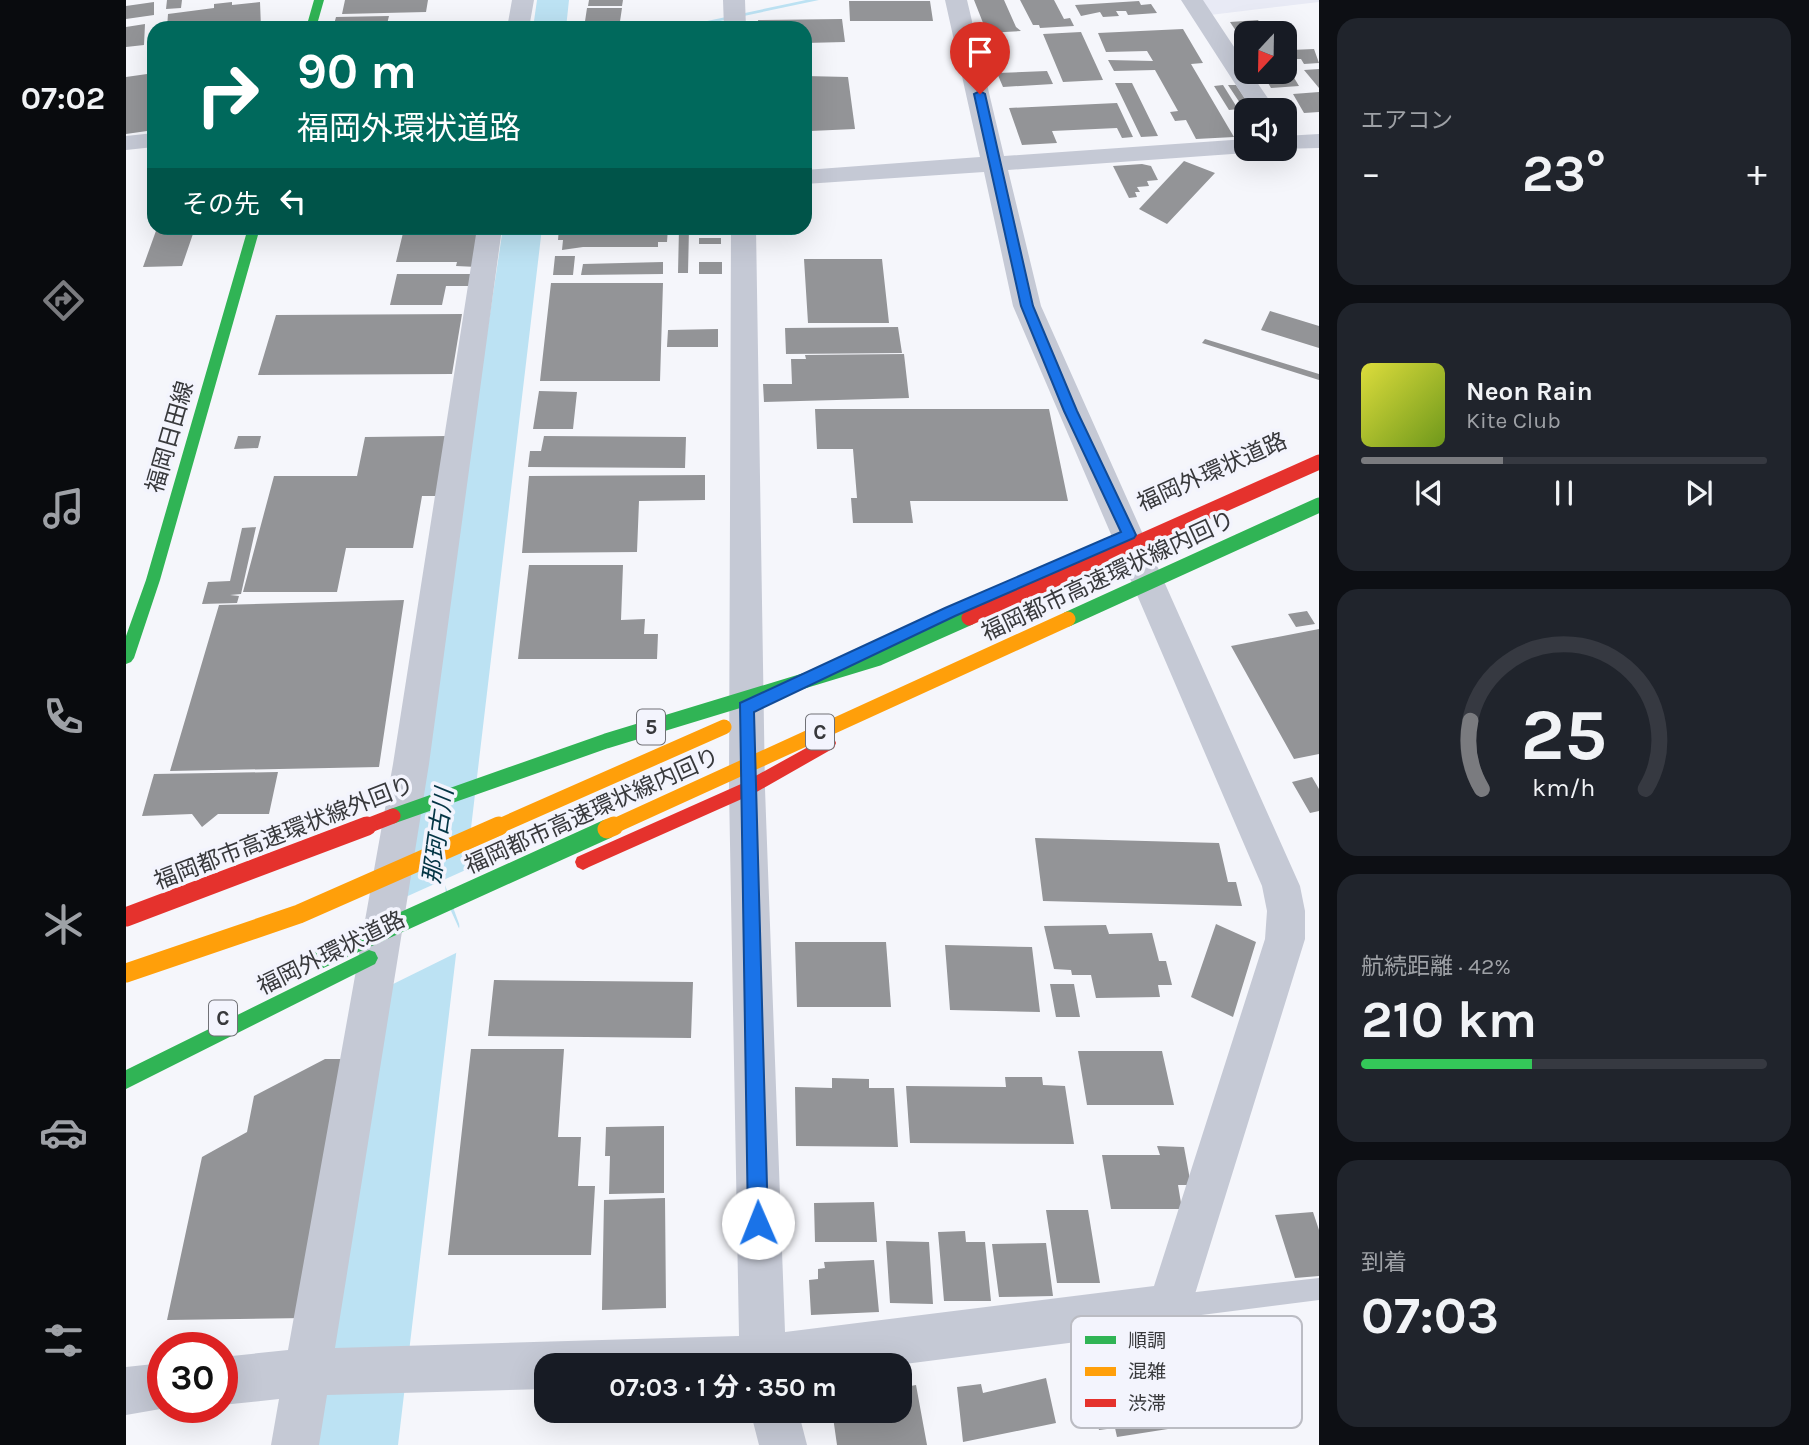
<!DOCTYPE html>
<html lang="ja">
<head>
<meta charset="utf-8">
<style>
  :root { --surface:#171b24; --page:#20242c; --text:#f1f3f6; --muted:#9ea1a6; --line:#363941; --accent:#7a7b7f }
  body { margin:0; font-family:Karla,"Noto Sans JP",sans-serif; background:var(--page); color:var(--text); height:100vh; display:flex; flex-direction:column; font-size:26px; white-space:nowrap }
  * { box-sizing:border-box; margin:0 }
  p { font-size:23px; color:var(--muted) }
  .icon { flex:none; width:38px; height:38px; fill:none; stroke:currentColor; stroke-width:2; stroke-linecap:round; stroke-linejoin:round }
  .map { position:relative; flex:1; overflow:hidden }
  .drawer { display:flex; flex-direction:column; gap:18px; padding:18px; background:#0d0f14; width:490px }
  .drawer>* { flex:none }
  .banner { position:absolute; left:21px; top:21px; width:665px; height:214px; border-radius:21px; box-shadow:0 7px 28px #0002; background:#00695c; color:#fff; overflow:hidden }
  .needle { width:46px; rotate:202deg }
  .buttons { position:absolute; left:1108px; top:21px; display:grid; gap:14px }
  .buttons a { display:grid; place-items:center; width:63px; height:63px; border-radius:14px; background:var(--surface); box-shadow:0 7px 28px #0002; font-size:35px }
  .speed { position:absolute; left:21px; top:1332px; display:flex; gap:14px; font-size:35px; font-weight:700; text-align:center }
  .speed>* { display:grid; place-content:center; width:91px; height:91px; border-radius:50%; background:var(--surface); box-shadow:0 7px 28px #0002; line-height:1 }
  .speed .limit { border:10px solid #d22; background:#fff; color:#111 }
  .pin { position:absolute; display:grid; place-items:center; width:60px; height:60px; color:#fff; margin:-72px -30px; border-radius:50% 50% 50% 0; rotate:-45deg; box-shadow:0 0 7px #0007 }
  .pin .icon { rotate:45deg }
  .me { position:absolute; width:77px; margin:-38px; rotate:359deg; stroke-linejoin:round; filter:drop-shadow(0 0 5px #0008) }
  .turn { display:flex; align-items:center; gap:24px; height:147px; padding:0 35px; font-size:32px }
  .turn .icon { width:91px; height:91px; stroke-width:2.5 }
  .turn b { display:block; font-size:49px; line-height:60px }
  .then { display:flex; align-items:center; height:66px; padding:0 35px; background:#0003; gap:14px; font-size:26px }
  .big { font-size:52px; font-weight:700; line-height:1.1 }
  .drawer .tile { flex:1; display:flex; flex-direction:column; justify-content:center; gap:10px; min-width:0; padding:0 24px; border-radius:21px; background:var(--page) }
  .drawer .dial { align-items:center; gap:0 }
  .dial svg { height:182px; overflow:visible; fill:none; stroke:var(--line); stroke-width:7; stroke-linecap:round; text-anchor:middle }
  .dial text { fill:var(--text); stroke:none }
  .song { display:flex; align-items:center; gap:21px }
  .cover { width:84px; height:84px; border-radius:10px; background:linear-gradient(135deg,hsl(60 70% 55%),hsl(80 70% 35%)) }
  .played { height:7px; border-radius:4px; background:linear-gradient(90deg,var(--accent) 35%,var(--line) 35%) }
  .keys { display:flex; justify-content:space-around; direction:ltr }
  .heat { display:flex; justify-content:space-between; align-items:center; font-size:38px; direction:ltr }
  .charge { height:10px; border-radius:5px; background:linear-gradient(90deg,#34c759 42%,var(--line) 0) }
  .trip { position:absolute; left:408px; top:1353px; width:378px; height:70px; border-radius:21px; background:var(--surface); box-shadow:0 7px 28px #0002; font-weight:700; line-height:70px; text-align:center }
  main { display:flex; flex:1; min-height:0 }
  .tabs { display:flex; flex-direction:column; width:126px; justify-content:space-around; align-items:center; background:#090b0e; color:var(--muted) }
  .tabs .icon { width:49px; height:49px }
  .tabs .on { color:var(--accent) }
  .tabs b { font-size:32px; color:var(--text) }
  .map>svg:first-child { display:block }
</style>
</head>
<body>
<main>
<nav class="tabs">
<b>07:02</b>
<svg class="icon on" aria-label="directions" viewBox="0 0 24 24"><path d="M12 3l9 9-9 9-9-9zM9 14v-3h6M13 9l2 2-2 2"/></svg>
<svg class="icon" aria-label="music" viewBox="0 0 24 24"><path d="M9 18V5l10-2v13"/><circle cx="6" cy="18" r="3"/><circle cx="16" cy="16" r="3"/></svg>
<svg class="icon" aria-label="phone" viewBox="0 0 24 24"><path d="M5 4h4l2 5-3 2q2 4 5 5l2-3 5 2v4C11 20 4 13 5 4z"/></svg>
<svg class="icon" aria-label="climate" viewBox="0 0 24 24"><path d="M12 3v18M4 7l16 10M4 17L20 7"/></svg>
<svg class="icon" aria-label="car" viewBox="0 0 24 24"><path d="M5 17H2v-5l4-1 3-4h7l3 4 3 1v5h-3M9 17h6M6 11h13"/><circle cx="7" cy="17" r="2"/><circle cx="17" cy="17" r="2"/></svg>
<svg class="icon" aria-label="filters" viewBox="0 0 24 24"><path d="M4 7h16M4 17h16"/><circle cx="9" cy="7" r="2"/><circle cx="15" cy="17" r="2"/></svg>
</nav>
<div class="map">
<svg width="1193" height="1445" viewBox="0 0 1193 1445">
  <rect width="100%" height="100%" fill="#f5f6fb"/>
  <path fill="#e8eaf5" d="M1074,0H1193V2L1084,15Z"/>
  <path fill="#bce2f3" d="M411,0H443L440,28H407Z
    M377,228H416L272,1445H192Z"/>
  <path fill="#f5f6fb" d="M344,868L336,932L319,885L321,902L336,935L334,951L259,988L273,900Z"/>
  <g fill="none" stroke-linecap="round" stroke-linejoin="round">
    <path fill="#bce2f3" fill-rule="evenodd" d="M680,0H693L561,28H548Z"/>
  </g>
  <path fill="#939497" d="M41,0H56L55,8L40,9Z
    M219,0H302L300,12L216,14Z
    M463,0H497L496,6H462Z
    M848,0H878L890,27L895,31L861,33Z
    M894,0H928L938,19L944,18L948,26L914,28L913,25H907Z
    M723,1H804L807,21H724Z
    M1013,1L1015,5L1025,4L1031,13L1002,15L1000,11H990L993,16L977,17L974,12L955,16L949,5Z
    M28,2V15L0,19V6Z
    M106,2V5L134,2L135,28H41L42,14L88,8V4Z
    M461,8H496L493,28H458Z
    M263,16L260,28H207L210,17Z
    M716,19L719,42L679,43V28H633L632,20Z
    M1132,20L1141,33H1120V37H1114L1104,22Z
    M19,24L18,45L0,47V27Z
    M1057,29L1077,63L1065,64L1108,137L1070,139L1060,120L1049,121L1044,112L1052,111L1029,70L988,71L982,60L1027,61L1021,51L980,52L972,33Z
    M955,32L977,80L937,82L917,34Z
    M1188,49L1193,63L1178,64L1175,59H1169L1164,50Z
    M1193,69V88L1178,70Z
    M921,71L927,84L877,87L871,73Z
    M28,73V130L0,134V77Z
    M679,76L722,77L729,129L684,131Z
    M1138,76H1167L1173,86L1145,88Z
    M989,83H1006L1032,136L1015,137Z
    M1097,85L1112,109L1103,110L1088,86Z
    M1102,85H1110L1124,106H1116Z
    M1193,92V112L1178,113L1167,94Z
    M991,103L1007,137L996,138L991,128L926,131L931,143L896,145L883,108Z
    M1058,161L1089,173L1041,224L1013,209Z
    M1016,164L1025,166L1032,180L1021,181L1023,186L1011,187L1014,192H1009L1011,197L1003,198L987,166Z
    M31,228H69L56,266L17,267Z
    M433,228H542L541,242H532V247H457L436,250L437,240H432Z
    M553,228H563L562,273H552Z
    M277,233L351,234V267L330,266L331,262H270Z
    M573,238H595V244H573Z
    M429,256H449L447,275H427Z
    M678,259H756L763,323H682Z
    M537,262V274L455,275L457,264Z
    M573,262H596V274H573Z
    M271,274H350L348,286H320L316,305H264Z
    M425,283H537L534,381H414Z
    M1144,311L1193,326V348L1135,330Z
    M336,314L326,374L132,375L150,315Z
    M772,327L776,353L660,354L659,328Z
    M592,329V347H541L542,330Z
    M1079,339L1193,374V380L1076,343Z
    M778,354L783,398L638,402L637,384H666L665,359H680L679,355Z
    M413,391L451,392L447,429H407Z
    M689,409H923L942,501H784L787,523H727L725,498H731L727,449H691Z
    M112,436H135L132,448L108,449Z
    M322,436L313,496H296L287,548H220L211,592H117L148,476H231L239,437Z
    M418,436L560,437L559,468L402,467L404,451H415Z
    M579,475V500L513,501L511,552L396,553L403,476Z
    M130,527L115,594L104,595L113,596L111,603L76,604L82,582L104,581L116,528Z
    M403,565H497L495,620L519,619L518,634H532L531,659H392Z
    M278,600L253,767L44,771L93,605Z
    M1181,611L1189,624L1170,627L1162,614Z
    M1193,629V754L1168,759L1105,646Z
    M152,772L143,814H92L76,827L66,814L16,816L28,774Z
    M1186,777L1193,789V811L1184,813L1166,782Z
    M909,838L1093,843L1102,882H1110L1116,906L917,901Z
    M1090,924L1130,942L1107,1017L1065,997Z
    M980,925L983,934L1026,933L1033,961H1040L1046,985H1032L1034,997L970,998L965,975H946L945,970L928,969L918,926Z
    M669,942H760L765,1007H671Z
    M819,945L906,947L914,1012L824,1010Z
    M368,980L567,982L565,1038L362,1036Z
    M924,984H948L954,1017H930Z
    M345,1049H438L432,1137H455L452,1186H469L465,1255H322Z
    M952,1051H1036L1048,1105H961Z
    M199,1059H220L179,1318L41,1320L76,1157L121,1132L128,1096Z
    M879,1077H916L917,1085L939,1086L948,1144L784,1143L780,1086L880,1087Z
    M706,1078L743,1079V1088H768L772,1147L670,1146L669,1087L706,1088Z
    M538,1126V1193L483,1194L484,1156H479L480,1127Z
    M1031,1146L1058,1147L1065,1185H1052L1056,1209H985L976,1155H1034Z
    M539,1198L540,1308L476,1310L478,1200Z
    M748,1202L751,1242H689L688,1203Z
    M920,1210H962L974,1283H931Z
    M1187,1212L1193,1230V1276L1169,1278L1149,1215Z
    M839,1231L840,1242H859L865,1301H818L812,1232Z
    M760,1241L803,1242L807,1304L764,1303Z
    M920,1243L927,1296L873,1297L866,1244Z
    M748,1260L753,1312L685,1315L683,1280L692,1279V1269L699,1268L698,1262Z
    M1036,1369L1043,1396L1051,1395L1061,1426L991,1437L989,1428L973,1430L960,1381Z
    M920,1378L930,1423L837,1442L831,1387L855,1384L857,1393Z
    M790,1385L801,1445H711L706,1410H774V1388Z"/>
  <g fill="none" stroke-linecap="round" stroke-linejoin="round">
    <path fill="#c5c9d5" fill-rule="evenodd" d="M1193,1278V1300L1044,1319L1036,1315L1032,1307L1036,1299L1044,1295Z"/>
    <path fill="#c5c9d5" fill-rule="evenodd" d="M386,0H408L403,28H381Z
      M597,0H619L620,28H598Z
      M819,0H841L878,156L1120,139V149H1130L1120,153L882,170L915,306L1174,886L1179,911V939L1060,1323L1044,1330L771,1365H420V1389L201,1395L193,1445H145L153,1399L96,1405V1357L162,1350L267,764L351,228H376L303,764L209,1348L613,1336L603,789L605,228H630L639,789L659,1332L1028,1286L1139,939L1141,911L1136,886L887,306L858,172L679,184V170L854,157Z
      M1055,0H1077L1120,65V72H1124L1150,110H1126Z
      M28,133V147L0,150V136Z
      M1193,134V148L1152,149H1158V136Z
      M37,1363V1407H46L0,1415V1367Z
      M624,1410H672L681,1445H633Z"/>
    <path fill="#30b455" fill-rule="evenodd" d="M188,0H198L190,28H180Z
      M122,228H134L34,580L8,658L5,662L0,664V636L20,580Z
      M243,950L249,952L252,958L249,964L0,1089V1070Z"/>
    <path fill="#e5322d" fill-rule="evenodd" d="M702,736L708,738L710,743L708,748L627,794L463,867L457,870L451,867L449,862L451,857L615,784Z"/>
    <path stroke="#30b455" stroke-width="15" d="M942,619L1193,505
      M267,816L480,741L753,658L843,618"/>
    <path stroke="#30b455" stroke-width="19" d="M194,959L481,829"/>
    <path stroke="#ff9f0a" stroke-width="15" d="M369,828L598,727
      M484,828L942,619"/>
    <path stroke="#ff9f0a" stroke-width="19" d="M481,829L488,826
      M0,973L173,914L373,826"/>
    <path stroke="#e5322d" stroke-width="15" d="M843,618L1193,462
      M236,828L267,816"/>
    <path stroke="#e5322d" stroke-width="19" d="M0,917L241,826"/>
  </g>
  <path fill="#1a73e8" stroke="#114b97" stroke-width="2" d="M854,91L859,94L907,306L951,411L1010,535L1008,538L829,616L628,712L642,1223L639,1230L632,1233L625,1230L622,1223L614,703L819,608L995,532L938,411L895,306L848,94Z"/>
  <g text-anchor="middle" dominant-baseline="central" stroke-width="7" stroke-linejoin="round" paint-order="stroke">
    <g fill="#f3f4fd" stroke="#707176" stroke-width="2">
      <rect x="511" y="709.5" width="28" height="35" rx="5"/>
      <rect x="680" y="714.5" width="28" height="35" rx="5"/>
      <rect x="83" y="1000.5" width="28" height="35" rx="5"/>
    </g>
    <g font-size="21" font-weight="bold" fill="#38393c">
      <text x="525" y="727">5</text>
      <text x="694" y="732">C</text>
      <text x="97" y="1018">C</text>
    </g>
    <g font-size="23" fill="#38393c" stroke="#f3f4fd">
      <text transform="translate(44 437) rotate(-74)">福岡日田線</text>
      <text transform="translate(1086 472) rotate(-24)">福岡外環状道路</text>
      <text transform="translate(982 576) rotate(-25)">福岡都市高速環状線内回り</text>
      <text transform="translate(466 811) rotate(-24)">福岡都市高速環状線内回り</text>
      <text transform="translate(158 833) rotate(-21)">福岡都市高速環状線外回り</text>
      <text transform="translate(205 953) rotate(-26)">福岡外環状道路</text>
    </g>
    <g font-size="24" font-style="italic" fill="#043545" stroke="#f3f4fd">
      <text transform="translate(312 836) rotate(-82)">那珂古川</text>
    </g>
  </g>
  <rect x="945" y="1316" width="231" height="112" rx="10" fill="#f3f4fd" stroke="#bbbcc3" stroke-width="2"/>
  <rect x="959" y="1336" width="31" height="8" fill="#30b455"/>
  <rect x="959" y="1367" width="31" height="9" fill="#ff9f0a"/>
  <rect x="959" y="1399" width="31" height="8" fill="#e5322d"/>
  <g font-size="19" fill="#38393c">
    <text x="1002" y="1347">順調</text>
    <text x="1002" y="1378">混雑</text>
    <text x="1002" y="1410">渋滞</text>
  </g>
</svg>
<div class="buttons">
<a><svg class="needle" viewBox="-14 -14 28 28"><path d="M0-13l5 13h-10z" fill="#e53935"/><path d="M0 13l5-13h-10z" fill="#9ea1a6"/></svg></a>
<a><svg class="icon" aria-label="sound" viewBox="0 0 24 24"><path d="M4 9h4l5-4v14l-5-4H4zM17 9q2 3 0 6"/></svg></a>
</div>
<div class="speed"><div class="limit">30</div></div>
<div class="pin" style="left:854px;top:94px;background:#d93025"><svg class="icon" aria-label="arrive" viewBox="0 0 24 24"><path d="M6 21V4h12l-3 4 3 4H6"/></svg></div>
<svg class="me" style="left:632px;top:1223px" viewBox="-20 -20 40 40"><circle r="19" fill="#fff"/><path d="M0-13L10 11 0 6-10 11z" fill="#1a73e8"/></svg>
<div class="trip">07:03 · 1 分 · 350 m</div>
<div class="banner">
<div class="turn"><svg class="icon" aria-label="right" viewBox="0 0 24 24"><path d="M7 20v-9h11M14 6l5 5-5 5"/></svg><div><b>90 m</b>福岡外環状道路</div></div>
<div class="then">その先<svg class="icon" aria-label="left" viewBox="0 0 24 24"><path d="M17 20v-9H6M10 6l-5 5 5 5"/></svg></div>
</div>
</div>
<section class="drawer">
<div class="tile"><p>エアコン</p>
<div class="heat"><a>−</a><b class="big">23°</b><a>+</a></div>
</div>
<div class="tile">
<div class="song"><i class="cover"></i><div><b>Neon Rain</b><p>Kite Club</p></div></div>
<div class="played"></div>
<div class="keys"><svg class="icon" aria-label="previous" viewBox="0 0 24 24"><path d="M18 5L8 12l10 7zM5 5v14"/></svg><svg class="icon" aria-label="pause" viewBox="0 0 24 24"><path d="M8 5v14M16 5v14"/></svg><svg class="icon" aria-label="next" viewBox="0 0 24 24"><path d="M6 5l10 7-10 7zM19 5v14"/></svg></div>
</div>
<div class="tile dial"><svg viewBox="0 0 100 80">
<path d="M14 69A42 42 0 1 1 86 69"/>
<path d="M14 69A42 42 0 0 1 9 39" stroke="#7a7b7f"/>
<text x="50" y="56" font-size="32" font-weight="700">25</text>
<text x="50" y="72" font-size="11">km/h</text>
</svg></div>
<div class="tile"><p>航続距離 · 42%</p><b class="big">210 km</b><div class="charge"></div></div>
<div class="tile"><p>到着</p><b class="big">07:03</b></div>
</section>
</main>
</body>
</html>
